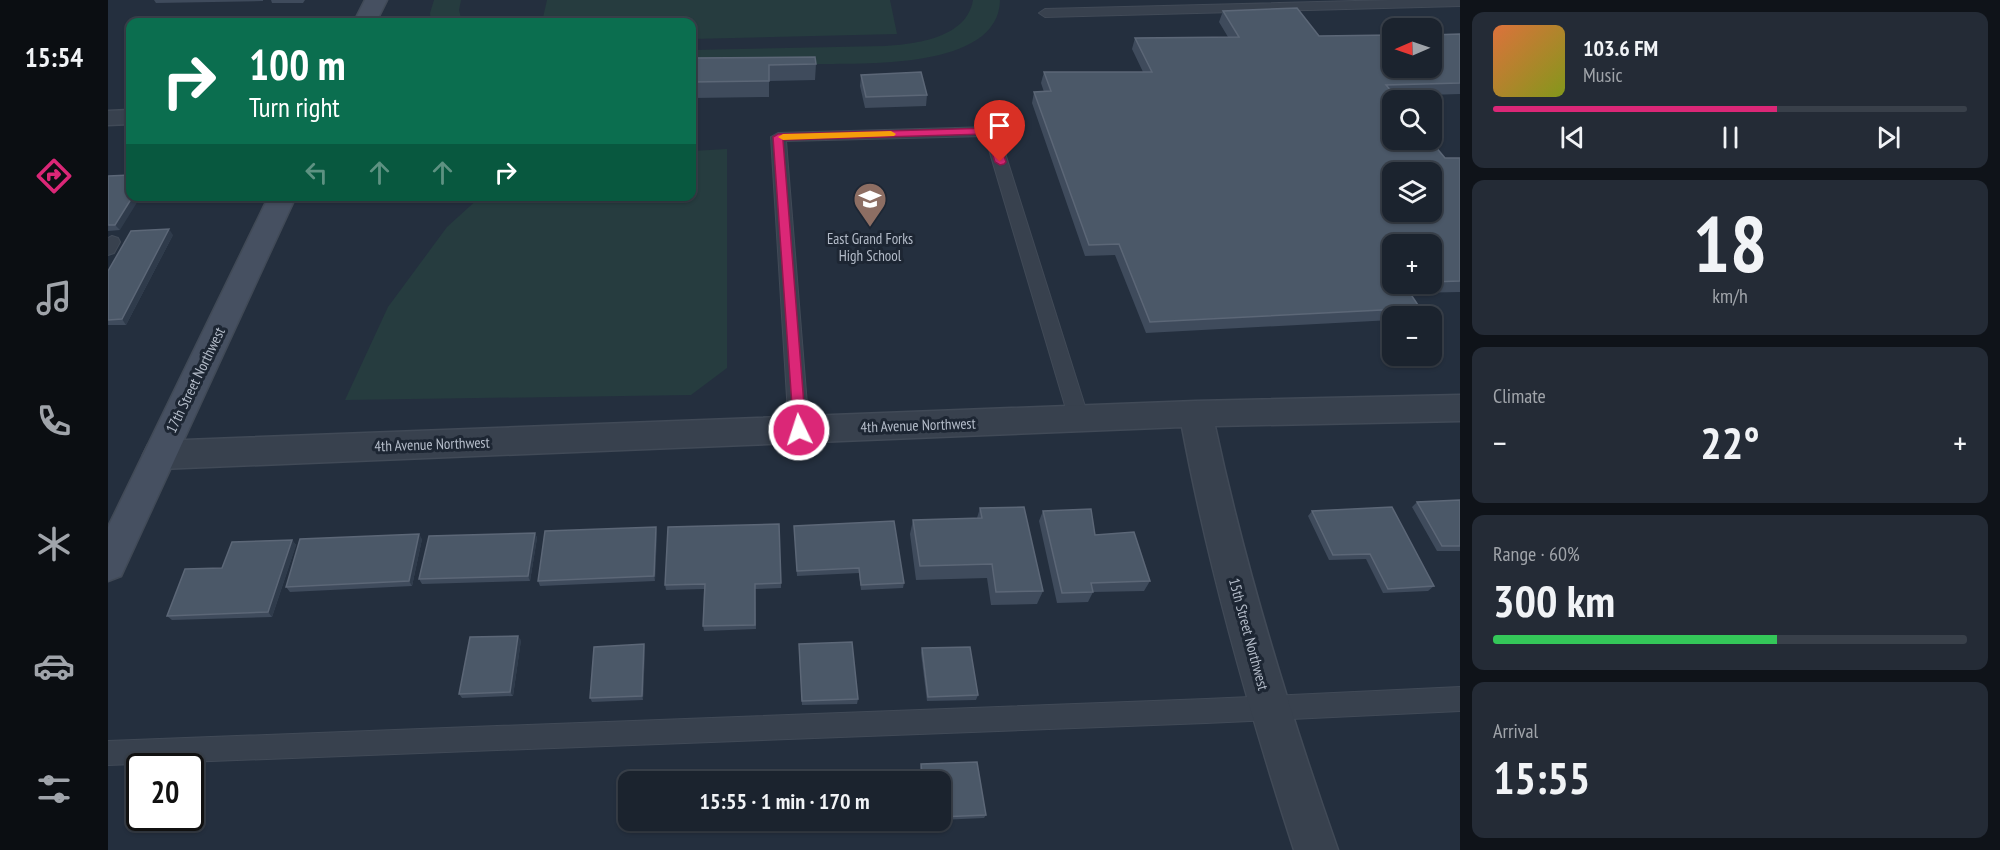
<!DOCTYPE html>
<html lang="en">
<head>
<meta charset="utf-8">
<style>
  :root { --surface:#1b232e; --page:#242b36; --text:#f1f3f6; --muted:#a0a4aa; --line:#39404a; --accent:#db2777 }
  body { margin:0; font-family:"PT Sans Narrow",sans-serif; background:var(--page); color:var(--text); height:100vh; display:flex; flex-direction:column; font-size:22px; white-space:nowrap }
  * { box-sizing:border-box; margin:0 }
  p { font-size:20px; color:var(--muted) }
  .icon { flex:none; width:33px; height:33px; fill:none; stroke:currentColor; stroke-width:2; stroke-linecap:round; stroke-linejoin:round }
  .map { position:relative; flex:1; overflow:hidden }
  .drawer { display:flex; flex-direction:column; gap:12px; padding:12px; background:#0f1319; width:540px }
  .drawer>* { flex:none }
  .hud { position:absolute; left:18px; top:18px; width:570px; height:183px; border-radius:12px; box-shadow:0 2px 4px #0004,0 0 0 2px var(--line); background:#0b6e4f; color:#fff; overflow:hidden }
  .needle { width:39px; rotate:268deg }
  .fabs { position:absolute; left:1274px; top:18px; display:grid; gap:12px }
  .fabs a { display:grid; place-items:center; width:60px; height:60px; border-radius:12px; background:var(--surface); box-shadow:0 2px 4px #0004,0 0 0 2px var(--line); font-size:30px }
  .speed { position:absolute; left:18px; top:753px; display:flex; gap:12px; font-size:30px; font-weight:700; text-align:center }
  .speed>* { display:grid; place-content:center; width:78px; height:78px; border-radius:50%; background:var(--surface); box-shadow:0 2px 4px #0004,0 0 0 2px var(--line); line-height:1 }
  .speed .limit { border:3px solid #111; border-radius:9px; background:#fff; color:#111 }
  .pin { position:absolute; display:grid; place-items:center; width:51px; height:51px; color:#fff; margin:-62px -26px; border-radius:50% 50% 50% 0; rotate:-45deg; box-shadow:0 0 6px #0007 }
  .pin .icon { rotate:45deg }
  .me { position:absolute; width:66px; margin:-33px; rotate:356deg; stroke-linejoin:round; filter:drop-shadow(0 0 4px #0008) }
  .turn { display:flex; align-items:center; gap:21px; height:126px; padding:0 24px; font-size:27px }
  .turn .icon { width:78px; height:78px; stroke-width:2.5 }
  .turn b { display:block; font-size:42px; line-height:51px }
  .lanes { display:flex; align-items:center; height:57px; padding:0 24px; background:#0003; justify-content:center; gap:30px; direction:ltr }
  .lanes .off { opacity:.35 }
  .big { font-size:45px; font-weight:700; line-height:1.1 }
  .drawer .tile { flex:1; display:flex; flex-direction:column; justify-content:center; gap:9px; min-width:0; padding:0 21px; border-radius:12px; background:var(--page) }
  .drawer .dial { align-items:center; gap:0 }
  .dial b { font-size:78px; line-height:1 }
  .song { display:flex; align-items:center; gap:18px }
  .cover { width:72px; height:72px; border-radius:9px; background:linear-gradient(135deg,hsl(20 70% 55%),hsl(70 70% 35%)) }
  .played { height:6px; border-radius:3px; background:linear-gradient(90deg,var(--accent) 60%,var(--line) 60%) }
  .keys { display:flex; justify-content:space-around; direction:ltr }
  .heat { display:flex; justify-content:space-between; align-items:center; font-size:33px; direction:ltr }
  .charge { height:9px; border-radius:4px; background:linear-gradient(90deg,#34c759 60%,var(--line) 0) }
  .trip { position:absolute; left:510px; top:771px; width:333px; height:60px; border-radius:12px; background:var(--surface); box-shadow:0 2px 4px #0004,0 0 0 2px var(--line); font-weight:700; line-height:60px; text-align:center }
  main { display:flex; flex:1; min-height:0 }
  .menu { display:flex; flex-direction:column; width:108px; justify-content:space-around; align-items:center; background:#0b0e12; color:var(--muted) }
  .menu .icon { width:42px; height:42px }
  .menu .selected { color:var(--accent) }
  .menu b { font-size:27px; color:var(--text) }
  .map>svg:first-child { display:block }
</style>
</head>
<body>
<main>
<nav class="menu">
<b>15:54</b>
<svg class="icon selected" aria-label="directions" viewBox="0 0 24 24"><path d="M12 3l9 9-9 9-9-9zM9 14v-3h6M13 9l2 2-2 2"/></svg>
<svg class="icon" aria-label="music" viewBox="0 0 24 24"><path d="M9 18V5l10-2v13"/><circle cx="6" cy="18" r="3"/><circle cx="16" cy="16" r="3"/></svg>
<svg class="icon" aria-label="phone" viewBox="0 0 24 24"><path d="M5 4h4l2 5-3 2q2 4 5 5l2-3 5 2v4C11 20 4 13 5 4z"/></svg>
<svg class="icon" aria-label="climate" viewBox="0 0 24 24"><path d="M12 3v18M4 7l16 10M4 17L20 7"/></svg>
<svg class="icon" aria-label="car" viewBox="0 0 24 24"><path d="M5 17H2v-5l4-1 3-4h7l3 4 3 1v5h-3M9 17h6M6 11h13"/><circle cx="7" cy="17" r="2"/><circle cx="17" cy="17" r="2"/></svg>
<svg class="icon" aria-label="filters" viewBox="0 0 24 24"><path d="M4 7h16M4 17h16"/><circle cx="9" cy="7" r="2"/><circle cx="15" cy="17" r="2"/></svg>
</nav>
<div class="map">
<svg width="1352" height="850" viewBox="0 0 1352 850">
  <rect width="100%" height="100%" fill="#242f3e"/>
  <path fill="#263c3f" d="M326,0H353L351,10L354,22H323L322,13Z
    M439,0H782L789,34L584,39V22H434Z
    M865,0H892C891,71 751,63 704,64C664,65 624,66 584,67V50L777,46C808,44 859,38 865,0Z
    M619,149V368L583,395L237,400L280,307L339,227L372,197L584,196V151Z"/>
  <g fill="none" stroke-linecap="round" stroke-linejoin="round">
    <g stroke="#414a57" stroke-width="2">
      <path id="lane" d="M1285,0H1352V6L937,17L931,13L937,9Z
        M883,127L890,131L981,419L978,424L971,427L964,424L961,419L877,136L678,141L701,430L698,435L691,438L684,435L681,430L663,137L670,133Z
        M4,236L10,238L12,242L6,253L0,255V238Z
        M1352,687V711L1098,723L0,765V741L1098,699Z"/>
    </g>
    <g stroke="#414a57" stroke-width="3">
      <path id="street" d="M22,110V124L0,125V111Z
        M1352,395V421L1107,426C1138,571 1181,711 1230,850H1186C1141,711 1101,571 1074,427L52,469L40,465L35,455L40,445L52,441L1088,401Z"/>
    </g>
    <g stroke="#414a57" stroke-width="3">
      <path id="secondary" d="M257,0H279L268,22H246Z
        M161,196H188L13,576L0,581V527Z"/>
    </g>
    <use href="#lane" fill="#38414e" fill-rule="evenodd"/>
    <use href="#street" fill="#38414e" fill-rule="evenodd"/>
    <use href="#secondary" fill="#465061" fill-rule="evenodd"/>
  </g>
  <path fill="#3f4b5c" fill-rule="evenodd" d="M46,0H155V1L48,3Z
    M163,0H197L195,3H164Z
    M1115,11L1211,36L1352,34V94L1287,96L1337,158H1352V292L1302,293L1312,308L1306,316H1284V320L1038,333L1007,255L977,256L924,103L926,92H936L933,83L936,72H1035L1024,49L1027,38L1120,37L1111,22ZM1323,244V284H1284Z
    M584,58L708,64L707,80L661,81V97L584,98Z
    M753,75L819,95L818,106L757,108L752,86Z
    M0,176L12,230L0,231Z
    M65,235L18,325H0V271Z
    M1352,500V551H1329L1304,507L1309,502Z
    M872,508L935,591L929,604L883,605L879,578L808,580L802,534L805,520L869,518Z
    M935,511L987,535L1042,581L1036,591L985,592L980,602L949,603L931,521Z
    M1204,511L1326,586L1320,591L1275,593L1258,559L1221,560L1200,516Z
    M686,526L796,583L795,588L753,590L751,573L689,576Z
    M549,532L547,581L432,586L430,581Z
    M427,533L429,538L422,581L314,584L311,579Z
    M314,539L304,586L182,592L178,587Z
    M184,540L188,545L164,617L64,620L59,616L114,568Z
    M673,583V588L647,589L648,629L596,631L595,626L596,589L558,590L557,585Z
    M413,640L405,696L354,698L351,694Z
    M536,644L537,649L535,700L484,702L482,698Z
    M691,648L750,699L749,704L694,705Z
    M814,648L870,695L868,700L819,701L813,653Z
    M813,764L878,815L876,818L832,820V782H814L812,768Z"/>
  <path fill="#2f3b4b" d="M25,196H33L12,230L7,225Z
    M61,229L65,235L18,325L14,319Z
    M548,527L549,532L547,581L546,576Z
    M427,533L429,538L422,581L420,576Z
    M311,534L314,539L304,586L301,581Z
    M184,540L188,545L164,617L160,612Z
    M410,636L413,640L405,696L402,692Z
    M536,644L537,649L535,700L534,696Z"/>
  <path fill="#4b5868" stroke="#5c6777" stroke-width="1.5" fill-rule="evenodd" d="M1189,8L1211,36L1284,35V68H1323V35L1352,34V83L1278,85L1291,100H1284V140H1322L1337,158H1352V281L1323,282V244H1284V284H1296L1312,308L1042,322L1011,244L981,245L926,92L943,91L936,72H1044L1027,38L1131,37L1115,11ZM1284,172H1323V212H1284Z
    M707,57L708,64L661,65V81L584,82V58Z
    M813,72L819,95L758,97L753,75Z
    M22,175V196H25L7,225H0V176Z
    M61,229L14,319L0,320V271L23,231Z
    M1352,500V546H1334L1309,502Z
    M916,507L935,591L888,592L884,564L812,566L805,520L874,518L872,508Z
    M1284,507L1326,586L1280,589L1262,554L1225,555L1204,511Z
    M983,509L987,535L1026,532L1042,581L983,583L985,592L954,593L935,511Z
    M786,521L796,583L753,585L751,568L689,571L686,526Z
    M671,524L673,583L647,584V625L595,626L597,584L557,585L560,527Z
    M548,527L546,576L430,581L437,531Z
    M427,533L420,576L311,579L321,536Z
    M311,534L301,581L178,587L192,539Z
    M184,540L160,612L59,616L77,569L114,568L124,542Z
    M410,636L402,692L351,694L362,637Z
    M744,642L750,699L694,701L691,644Z
    M536,644L534,696L482,698L486,647Z
    M862,647L870,695L820,697L814,648Z
    M869,762L878,815L832,817V782H815L813,764Z"/>
  <path fill="#db2777" stroke="#8e194d" stroke-width="1.5" d="M883,128L888,131L898,162L896,164L892,165L887,162L878,134L675,140L698,430L691,435L686,434L665,137L670,134Z"/>
  <path fill="#f59e0b" d="M783,131L788,134L786,136L675,140L670,137L675,134Z"/>
  <defs>
    <g id="school-pin" transform="scale(1.725)"><path d="M0 17L-7.5 6A9.5 9.5 0 1 1 7.5 6Z" fill="#8d6e63" stroke="#1d2633"/><path d="M0-5L7-2L0 1L-7-2ZM-4 1L0 2.5L4 1V4Q0 6-4 4Z" fill="#fff"/></g>
  </defs>
  <g fill-rule="evenodd">
    <use href="#school-pin" x="762" y="199"/>
  </g>
  <g text-anchor="middle" dominant-baseline="central" stroke-width="6" stroke-linejoin="round" paint-order="stroke">
    <g font-size="15" fill="#b4bcc9" stroke="#1d2633">
      <text x="762" y="238">East Grand Forks<tspan x="762" dy="17">High School</tspan></text>
    </g>
    <g font-size="15" fill="#b4bcc9" stroke="#1d2633">
      <text transform="translate(87 380) rotate(-64)">17th Street Northwest</text>
      <text transform="translate(810 425) rotate(-2)">4th Avenue Northwest</text>
      <text transform="translate(324 444) rotate(-2)">4th Avenue Northwest</text>
      <text transform="translate(1141 634) rotate(75)">15th Street Northwest</text>
    </g>
  </g>
</svg>
<div class="fabs">
<a><svg class="needle" viewBox="-14 -14 28 28"><path d="M0-13l5 13h-10z" fill="#e53935"/><path d="M0 13l5-13h-10z" fill="#a0a4aa"/></svg></a>
<a><svg class="icon" aria-label="search" viewBox="0 0 24 24"><circle cx="10" cy="10" r="6"/><path d="M15 15l6 6"/></svg></a>
<a><svg class="icon" aria-label="layers" viewBox="0 0 24 24"><path d="M12 4l9 5-9 5-9-5zM3 14l9 5 9-5"/></svg></a>
<a>+</a>
<a>−</a>
</div>
<div class="speed"><div class="limit">20</div></div>
<div class="pin" style="left:892px;top:162px;background:#d93025"><svg class="icon" aria-label="arrive" viewBox="0 0 24 24"><path d="M6 21V4h12l-3 4 3 4H6"/></svg></div>
<svg class="me" style="left:691px;top:430px" viewBox="-20 -20 40 40"><circle r="17" fill="#db2777" stroke="#fff" stroke-width="3"/><path d="M0-11L8 9 0 5-8 9z" fill="#fff"/></svg>
<div class="trip">15:55 · 1 min · 170 m</div>
<div class="hud">
<div class="turn"><svg class="icon" aria-label="right" viewBox="0 0 24 24"><path d="M7 20v-9h11M14 6l5 5-5 5"/></svg><div><b>100 m</b>Turn right</div></div>
<div class="lanes"><svg class="icon off" aria-label="left" viewBox="0 0 24 24"><path d="M17 20v-9H6M10 6l-5 5 5 5"/></svg><svg class="icon off" aria-label="ahead" viewBox="0 0 24 24"><path d="M12 20V5M6 11l6-6 6 6"/></svg><svg class="icon off" aria-label="ahead" viewBox="0 0 24 24"><path d="M12 20V5M6 11l6-6 6 6"/></svg><svg class="icon" aria-label="right" viewBox="0 0 24 24"><path d="M7 20v-9h11M14 6l5 5-5 5"/></svg></div>
</div>
</div>
<section class="drawer">
<div class="tile">
<div class="song"><i class="cover"></i><div><b>103.6 FM</b><p>Music</p></div></div>
<div class="played"></div>
<div class="keys"><svg class="icon" aria-label="previous" viewBox="0 0 24 24"><path d="M18 5L8 12l10 7zM5 5v14"/></svg><svg class="icon" aria-label="pause" viewBox="0 0 24 24"><path d="M8 5v14M16 5v14"/></svg><svg class="icon" aria-label="next" viewBox="0 0 24 24"><path d="M6 5l10 7-10 7zM19 5v14"/></svg></div>
</div>
<div class="tile dial"><b>18</b><p>km/h</p></div>
<div class="tile"><p>Climate</p>
<div class="heat"><a>−</a><b class="big">22°</b><a>+</a></div>
</div>
<div class="tile"><p>Range · 60%</p><b class="big">300 km</b><div class="charge"></div></div>
<div class="tile"><p>Arrival</p><b class="big">15:55</b></div>
</section>
</main>
</body>
</html>
